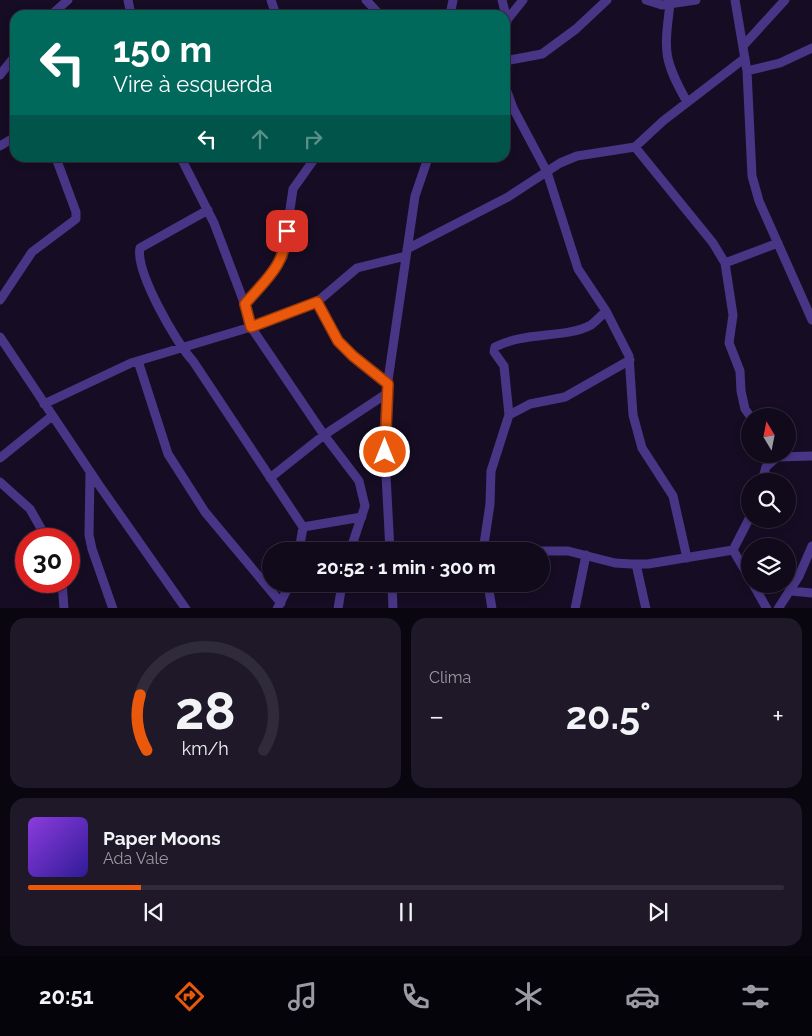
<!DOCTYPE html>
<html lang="pt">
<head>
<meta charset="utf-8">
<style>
  :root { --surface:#100a1b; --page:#1e1828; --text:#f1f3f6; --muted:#9c9aa3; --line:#302b3a; --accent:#ea580c }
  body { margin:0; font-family:Raleway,sans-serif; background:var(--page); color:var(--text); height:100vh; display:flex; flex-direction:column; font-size:19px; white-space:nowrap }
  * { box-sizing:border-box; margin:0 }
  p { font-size:16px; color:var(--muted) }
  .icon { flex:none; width:28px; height:28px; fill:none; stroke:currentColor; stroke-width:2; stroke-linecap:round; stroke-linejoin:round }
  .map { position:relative; height:608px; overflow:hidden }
  .drawer { display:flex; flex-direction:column; gap:10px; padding:10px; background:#09060f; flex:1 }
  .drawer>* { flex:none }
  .guide { position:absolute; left:10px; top:10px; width:500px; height:152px; border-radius:15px; box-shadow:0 2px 8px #0003,0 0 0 1px var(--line); background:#00695c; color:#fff; overflow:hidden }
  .needle { width:32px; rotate:350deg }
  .controls { position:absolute; left:741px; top:408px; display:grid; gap:10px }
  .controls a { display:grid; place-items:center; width:55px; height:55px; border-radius:50%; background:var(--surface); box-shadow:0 2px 8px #0003,0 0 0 1px var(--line); font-size:25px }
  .speed { position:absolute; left:15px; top:528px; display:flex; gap:10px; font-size:25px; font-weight:700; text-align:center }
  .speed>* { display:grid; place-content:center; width:65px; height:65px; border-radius:50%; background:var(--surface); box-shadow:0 2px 8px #0003,0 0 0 1px var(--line); line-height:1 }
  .speed .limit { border:8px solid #d22; background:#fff; color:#111 }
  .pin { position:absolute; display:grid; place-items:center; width:42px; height:42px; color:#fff; margin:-21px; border-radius:10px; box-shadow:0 2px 8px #0006 }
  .me { position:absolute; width:55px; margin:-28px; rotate:0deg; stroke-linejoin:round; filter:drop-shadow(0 0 4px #0008) }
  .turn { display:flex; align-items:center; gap:18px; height:105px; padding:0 20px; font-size:22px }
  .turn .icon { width:65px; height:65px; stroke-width:2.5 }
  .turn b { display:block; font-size:35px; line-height:42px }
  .lanes { display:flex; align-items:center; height:48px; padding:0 20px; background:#0003; justify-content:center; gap:25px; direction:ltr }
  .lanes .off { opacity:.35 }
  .big { font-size:38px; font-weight:700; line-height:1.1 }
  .drawer .tile { flex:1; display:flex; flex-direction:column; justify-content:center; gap:8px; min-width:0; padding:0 18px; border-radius:15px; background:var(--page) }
  .drawer .dial { align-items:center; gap:0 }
  .dial svg { height:130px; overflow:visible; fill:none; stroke:var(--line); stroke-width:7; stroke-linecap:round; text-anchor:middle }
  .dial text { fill:var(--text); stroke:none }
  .song { display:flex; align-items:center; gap:15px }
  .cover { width:60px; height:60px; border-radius:8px; background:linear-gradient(135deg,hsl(270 70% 55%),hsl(250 70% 35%)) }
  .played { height:5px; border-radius:2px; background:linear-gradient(90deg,var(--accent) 15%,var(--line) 15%) }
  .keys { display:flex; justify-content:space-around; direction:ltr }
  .heat { display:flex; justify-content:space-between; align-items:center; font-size:28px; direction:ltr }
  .drawer .tiles { flex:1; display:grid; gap:10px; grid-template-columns:1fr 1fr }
  .tile:last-child { grid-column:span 2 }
  .trip { position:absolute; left:262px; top:542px; width:288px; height:50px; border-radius:25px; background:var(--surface); box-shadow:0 2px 8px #0003,0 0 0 1px var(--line); font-weight:700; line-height:50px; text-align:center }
  .menu { display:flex; height:80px; justify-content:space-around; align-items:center; background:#06040b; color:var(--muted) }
  .menu .icon { width:35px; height:35px }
  .menu .current { color:var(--accent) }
  .menu b { font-size:22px; color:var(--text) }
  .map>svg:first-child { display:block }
</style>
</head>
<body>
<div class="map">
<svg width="812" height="609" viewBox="0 0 812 609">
  <rect width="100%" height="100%" fill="#160d24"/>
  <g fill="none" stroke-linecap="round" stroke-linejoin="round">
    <path stroke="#493586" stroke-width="9" d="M128,0L131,15
      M271,0L276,15
      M366,0L380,15
      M502,0L507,20L505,42
      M646,0L662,5L696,0
      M735,0L747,71L752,176L759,201L812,320
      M670,4C664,52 663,59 687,102
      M51,15L68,0
      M450,15L453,0
      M507,20L523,0
      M743,46L785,0
      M505,61L542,54L576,29L607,0
      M747,71L780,63L812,48
      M0,75L15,56
      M505,86L513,108L547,172L578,269L606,311L629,356L633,415L642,448L673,496L687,558
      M0,146L15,137
      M635,147L713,243L725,263L733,315L729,343L740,371L741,391L745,409L750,416
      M181,158L214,223L245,305L251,327L324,435L359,481L365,506L350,551
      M208,210L140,248C135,271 176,343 193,361L303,527L299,551
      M407,249L508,197L560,163L577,156L635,147L663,121L745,58
      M725,263L778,243
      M0,300L32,252L76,219V212L56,158
      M317,302L338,341L353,356L388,384
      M245,305L283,257L293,189L315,158
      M0,337L99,485L186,609
      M138,361L168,454L205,512L281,603
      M44,404L131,363L251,327L317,302L357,268L406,256
      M509,415L530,404L565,397L630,360
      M0,458L52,416
      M90,472L89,535L92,549L113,609
      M270,478L324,435L386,394
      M762,481L766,467L777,457L812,456
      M0,482L30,509L47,539
      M303,527L362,517
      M733,550L750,579
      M390,551L384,437L386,394L415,196L428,158
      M483,551L490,504L491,471L509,415L504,366L494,352L495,347C526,331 565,339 591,325C596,321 601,316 606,311
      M529,551H568L615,563L631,564H648L733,550L750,517
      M636,564L646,609
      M62,581L64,609
      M392,584L393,609
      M488,584L492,609
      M753,584L767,609
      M791,591L812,593
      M277,609L290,584
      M338,609L342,584
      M575,609L586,555
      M778,609L799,576L812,546"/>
  </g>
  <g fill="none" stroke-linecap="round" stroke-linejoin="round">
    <g stroke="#983908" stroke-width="12">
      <path id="route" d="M287,231C284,267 267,278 245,304L251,327L317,302L338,341L353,356L388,384L385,452"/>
    </g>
    <use href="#route" stroke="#ea580c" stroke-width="9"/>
  </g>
</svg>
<div class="controls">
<a><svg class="needle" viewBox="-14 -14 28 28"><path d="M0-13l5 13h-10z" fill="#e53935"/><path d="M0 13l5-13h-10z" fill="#9c9aa3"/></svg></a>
<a><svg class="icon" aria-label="search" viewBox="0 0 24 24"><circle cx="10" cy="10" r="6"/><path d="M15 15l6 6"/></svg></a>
<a><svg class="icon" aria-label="layers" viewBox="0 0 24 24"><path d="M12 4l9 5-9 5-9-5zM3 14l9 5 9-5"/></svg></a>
</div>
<div class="speed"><div class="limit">30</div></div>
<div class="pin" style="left:287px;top:231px;background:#d93025"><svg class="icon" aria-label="arrive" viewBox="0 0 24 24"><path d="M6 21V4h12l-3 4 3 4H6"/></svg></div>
<svg class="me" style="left:385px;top:452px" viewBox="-20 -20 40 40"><circle r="17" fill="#ea580c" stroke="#fff" stroke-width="3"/><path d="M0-11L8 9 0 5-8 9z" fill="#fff"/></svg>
<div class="trip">20:52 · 1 min · 300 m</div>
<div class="guide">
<div class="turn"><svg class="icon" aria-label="left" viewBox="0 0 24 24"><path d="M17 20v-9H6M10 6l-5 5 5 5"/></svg><div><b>150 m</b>Vire à esquerda</div></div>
<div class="lanes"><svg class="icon" aria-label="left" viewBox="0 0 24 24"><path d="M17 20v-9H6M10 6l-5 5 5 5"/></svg><svg class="icon off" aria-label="ahead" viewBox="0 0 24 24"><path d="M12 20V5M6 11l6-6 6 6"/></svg><svg class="icon off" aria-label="right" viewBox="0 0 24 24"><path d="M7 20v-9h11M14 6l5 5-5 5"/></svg></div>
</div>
</div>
<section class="drawer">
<div class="tiles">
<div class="tile dial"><svg viewBox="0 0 100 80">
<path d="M14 69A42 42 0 1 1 86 69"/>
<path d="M14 69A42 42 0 0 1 10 35" stroke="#ea580c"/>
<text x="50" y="56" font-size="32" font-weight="700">28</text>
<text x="50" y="72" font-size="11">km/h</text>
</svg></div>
<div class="tile"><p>Clima</p>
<div class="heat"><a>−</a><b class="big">20.5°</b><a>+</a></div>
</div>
<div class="tile">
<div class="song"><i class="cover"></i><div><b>Paper Moons</b><p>Ada Vale</p></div></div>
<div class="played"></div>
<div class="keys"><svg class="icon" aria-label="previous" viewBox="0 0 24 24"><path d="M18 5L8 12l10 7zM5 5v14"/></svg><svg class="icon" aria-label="pause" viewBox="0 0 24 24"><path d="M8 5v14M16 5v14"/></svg><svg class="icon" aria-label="next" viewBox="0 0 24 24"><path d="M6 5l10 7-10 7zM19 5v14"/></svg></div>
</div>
</div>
</section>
<nav class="menu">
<b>20:51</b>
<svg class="icon current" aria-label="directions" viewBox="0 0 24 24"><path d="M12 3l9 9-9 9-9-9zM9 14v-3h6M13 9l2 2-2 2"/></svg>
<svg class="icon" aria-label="music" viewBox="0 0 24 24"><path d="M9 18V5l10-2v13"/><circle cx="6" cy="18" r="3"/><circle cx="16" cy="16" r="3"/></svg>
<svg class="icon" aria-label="phone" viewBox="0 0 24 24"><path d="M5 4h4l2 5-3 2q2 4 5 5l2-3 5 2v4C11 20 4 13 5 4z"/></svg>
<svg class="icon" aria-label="climate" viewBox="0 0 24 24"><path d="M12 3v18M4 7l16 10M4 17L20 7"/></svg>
<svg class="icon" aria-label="car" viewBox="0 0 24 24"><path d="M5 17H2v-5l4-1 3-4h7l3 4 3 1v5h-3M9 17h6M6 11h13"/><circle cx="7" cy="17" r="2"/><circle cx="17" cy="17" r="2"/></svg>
<svg class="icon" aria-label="filters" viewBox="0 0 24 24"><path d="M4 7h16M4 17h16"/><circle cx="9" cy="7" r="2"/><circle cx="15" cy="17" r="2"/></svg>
</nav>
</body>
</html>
